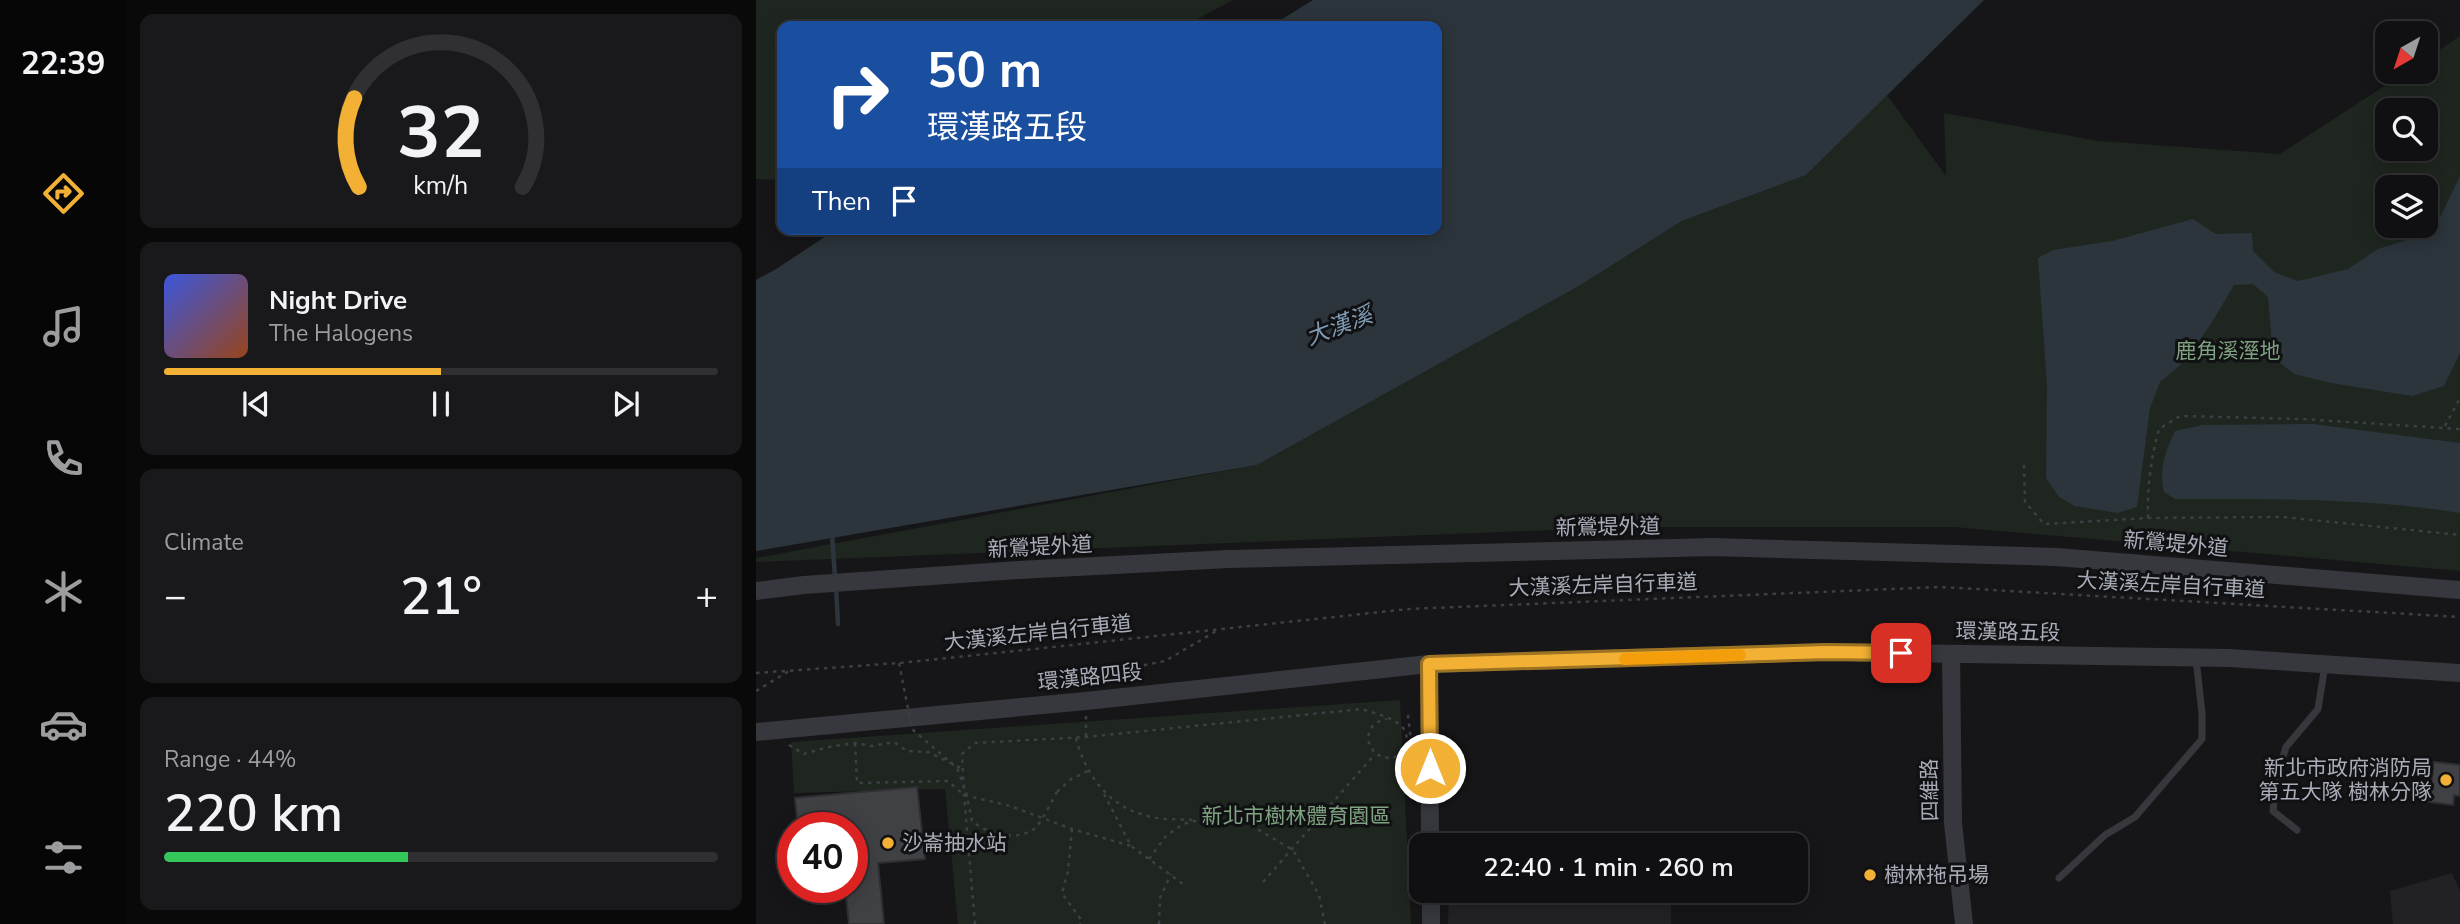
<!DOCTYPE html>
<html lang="en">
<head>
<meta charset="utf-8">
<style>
  :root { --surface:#101012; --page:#19191b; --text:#f1f3f6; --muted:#9c9d9f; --line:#303032; --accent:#f2b134 }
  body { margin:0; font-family:"Nunito Sans","Noto Sans TC",sans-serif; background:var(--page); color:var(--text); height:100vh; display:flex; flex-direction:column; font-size:26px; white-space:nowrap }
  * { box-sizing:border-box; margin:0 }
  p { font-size:23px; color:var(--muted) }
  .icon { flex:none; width:38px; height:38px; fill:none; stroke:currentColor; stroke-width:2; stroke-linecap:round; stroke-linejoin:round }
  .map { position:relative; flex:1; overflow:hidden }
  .sheet { display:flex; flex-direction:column; gap:14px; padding:14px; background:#09090a; width:630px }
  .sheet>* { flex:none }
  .hud { position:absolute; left:21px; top:21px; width:665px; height:214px; border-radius:14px; box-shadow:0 4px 18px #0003,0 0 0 2px var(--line); background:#1a4fa0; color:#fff; overflow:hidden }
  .needle { width:46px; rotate:219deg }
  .buttons { position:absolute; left:1619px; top:21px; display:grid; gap:14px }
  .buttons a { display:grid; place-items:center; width:63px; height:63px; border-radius:14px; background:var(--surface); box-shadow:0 4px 18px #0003,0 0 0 2px var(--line); font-size:35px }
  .speed { position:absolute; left:21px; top:812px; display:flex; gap:14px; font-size:35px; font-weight:700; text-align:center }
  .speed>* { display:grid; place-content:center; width:91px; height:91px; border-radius:50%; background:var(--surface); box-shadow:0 4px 18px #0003,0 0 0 2px var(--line); line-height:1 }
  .speed .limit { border:10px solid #d22; background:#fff; color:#111 }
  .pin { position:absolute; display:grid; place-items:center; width:60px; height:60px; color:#fff; margin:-30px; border-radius:14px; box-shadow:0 4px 10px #0006 }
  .me { position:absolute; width:77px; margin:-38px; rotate:0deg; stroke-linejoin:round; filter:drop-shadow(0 0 5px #0008) }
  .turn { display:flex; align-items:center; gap:24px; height:147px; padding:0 35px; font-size:32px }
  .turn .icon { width:91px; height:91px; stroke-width:2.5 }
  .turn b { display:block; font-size:49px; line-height:60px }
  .then { display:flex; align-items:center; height:66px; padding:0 35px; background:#0003; gap:14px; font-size:26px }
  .big { font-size:52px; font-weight:600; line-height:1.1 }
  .sheet .card { flex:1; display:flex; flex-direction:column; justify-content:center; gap:10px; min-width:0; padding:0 24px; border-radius:14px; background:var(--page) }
  .sheet .dial { align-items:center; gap:0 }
  .dial svg { height:182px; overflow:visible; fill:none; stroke:var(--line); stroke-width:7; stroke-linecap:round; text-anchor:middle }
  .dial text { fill:var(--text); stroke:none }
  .song { display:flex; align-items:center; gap:21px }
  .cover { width:84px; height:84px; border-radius:10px; background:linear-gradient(135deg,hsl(230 70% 55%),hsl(20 70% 35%)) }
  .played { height:7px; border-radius:4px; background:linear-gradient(90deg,var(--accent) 50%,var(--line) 50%) }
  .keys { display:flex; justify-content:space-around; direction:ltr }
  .heat { display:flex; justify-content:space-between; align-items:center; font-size:38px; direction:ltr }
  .charge { height:10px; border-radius:5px; background:linear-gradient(90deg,#34c759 44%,var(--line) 0) }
  .trip { position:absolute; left:653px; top:833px; width:399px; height:70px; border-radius:14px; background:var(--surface); box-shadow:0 4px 18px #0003,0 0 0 2px var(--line); font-weight:600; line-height:70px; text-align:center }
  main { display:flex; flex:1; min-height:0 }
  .menu { display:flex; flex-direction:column; width:126px; justify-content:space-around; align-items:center; background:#060607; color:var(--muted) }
  .menu .icon { width:49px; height:49px }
  .menu .selected { color:var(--accent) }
  .menu b { font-size:32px; color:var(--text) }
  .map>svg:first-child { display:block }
</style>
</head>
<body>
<main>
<nav class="menu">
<b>22:39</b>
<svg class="icon selected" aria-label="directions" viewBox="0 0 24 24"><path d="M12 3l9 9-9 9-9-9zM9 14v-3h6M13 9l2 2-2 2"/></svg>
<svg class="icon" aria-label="music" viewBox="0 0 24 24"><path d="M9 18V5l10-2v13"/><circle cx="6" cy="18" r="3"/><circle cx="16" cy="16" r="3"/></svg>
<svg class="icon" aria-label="phone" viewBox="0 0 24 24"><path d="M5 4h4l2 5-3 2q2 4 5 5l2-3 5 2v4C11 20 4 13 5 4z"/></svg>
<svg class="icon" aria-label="climate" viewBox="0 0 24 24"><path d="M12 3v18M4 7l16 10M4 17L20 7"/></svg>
<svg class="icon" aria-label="car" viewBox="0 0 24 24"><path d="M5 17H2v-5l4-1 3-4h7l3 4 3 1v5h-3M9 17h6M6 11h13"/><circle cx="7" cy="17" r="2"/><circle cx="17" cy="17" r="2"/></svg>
<svg class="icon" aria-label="filters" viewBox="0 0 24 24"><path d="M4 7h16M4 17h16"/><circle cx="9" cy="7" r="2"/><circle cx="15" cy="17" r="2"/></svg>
</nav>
<section class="sheet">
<div class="card dial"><svg viewBox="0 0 100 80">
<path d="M14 69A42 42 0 1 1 86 69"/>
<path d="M14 69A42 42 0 0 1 12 30" stroke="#f2b134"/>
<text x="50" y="56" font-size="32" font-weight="700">32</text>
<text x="50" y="72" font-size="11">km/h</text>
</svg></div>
<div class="card">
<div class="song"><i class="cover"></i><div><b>Night Drive</b><p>The Halogens</p></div></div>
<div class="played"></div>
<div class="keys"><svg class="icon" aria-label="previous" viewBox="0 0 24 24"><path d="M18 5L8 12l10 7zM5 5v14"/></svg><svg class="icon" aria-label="pause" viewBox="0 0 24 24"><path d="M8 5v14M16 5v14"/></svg><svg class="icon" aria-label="next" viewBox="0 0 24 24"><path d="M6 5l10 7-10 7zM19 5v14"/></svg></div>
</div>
<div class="card"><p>Climate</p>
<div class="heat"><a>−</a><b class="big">21°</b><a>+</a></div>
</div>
<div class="card"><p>Range · 44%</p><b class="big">220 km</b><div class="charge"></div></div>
</section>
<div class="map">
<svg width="1704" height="924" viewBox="0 0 1704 924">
  <rect width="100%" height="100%" fill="#161618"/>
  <path fill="#222225" d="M1696,873L1704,891V924H1637L1634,891Z
    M693,891H915V924H692Z"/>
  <path fill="#1e261f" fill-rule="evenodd" d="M0,0H477L428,26H26V180L0,179Z
    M1704,36V571L1198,527H872L0,562V558L501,465L823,286L926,221L1050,175L1131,95L1190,176L1188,113L1343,141L1524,154L1650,72H1670V59ZM1631,110H1670V149H1631ZM1631,187H1670V226H1631Z
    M644,700L655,924H202L189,789L38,793L35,742Z"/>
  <path fill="#2c353c" d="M557,0H1228L1050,175L926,221L823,286L501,465L0,551V280L20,269L81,229H681V26H515Z
    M1704,176V353L1688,386L1656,396L1575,383L1538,374L1517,357L1512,297L1497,284L1478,285L1458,319L1430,360L1404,382L1394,408L1381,507L1361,513L1319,506L1303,497L1290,478L1291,385L1282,258L1297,250L1356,241L1437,219L1460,234L1496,233L1497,251L1518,272L1542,281L1592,269L1622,249L1677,232Z
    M1557,424L1704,443V513C1610,498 1514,499 1419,499L1408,492C1403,469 1409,452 1419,431L1447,425Z"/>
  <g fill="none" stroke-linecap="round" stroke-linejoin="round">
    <path stroke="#2c353c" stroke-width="4.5" d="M76,534L79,578
      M80,587L82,624"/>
  </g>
  <path fill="#404145" stroke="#303034" stroke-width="2" d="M1678,762L1704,765V796L1698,795L1697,805L1673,802Z
    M161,787L169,859L122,863L128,924H93L89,887H96V828H42L39,798Z"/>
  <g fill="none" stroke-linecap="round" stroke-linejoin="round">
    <path stroke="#3d3f44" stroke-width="2.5" stroke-dasharray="3.5 5" stroke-linecap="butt" d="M1689,426L1704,398
      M1268,465L1269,502L1288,524L1392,518L1527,517L1704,535
      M1392,518C1391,488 1395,458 1403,429L1424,416L1546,419L1704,429
      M0,673L143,663L269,650L653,609L1184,587L1704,617
      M329,685V677L409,661L462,630
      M0,691L33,671
      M652,715L656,749
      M330,716V737
      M320,738C329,773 351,805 388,815C403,820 421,819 437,820
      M99,743L101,783L192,781L208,795L254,806L316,829L375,846
      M33,745L48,754L72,747L99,743L116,746L138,742L151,751L172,752L207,769
      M646,753L656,767
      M301,792L315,779L332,771
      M348,794L375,846L427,884
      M316,829L312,871L306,893L326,921L324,924
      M393,859L410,836L427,824L451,818L489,822L537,850L563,895L569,924
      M507,882L619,754
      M658,889V850
      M219,924L208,795L206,754L219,743L330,737L606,709C622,715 656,720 650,744C648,752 642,756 635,759L619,754L612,741C612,729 618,721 631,719
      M403,924L404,898L415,874"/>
    <path stroke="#37383d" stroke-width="7" d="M1541,830L1517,811L1520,780L1530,747L1562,709L1569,665
      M1303,878L1349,835L1379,817L1446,739V713L1440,659"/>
    <path stroke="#37383d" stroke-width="18" d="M0,591L48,585L263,570L473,559L957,547L1301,557L1704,590
      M1195,654L1197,823L1208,924
      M673,664L674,845
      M0,732L330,701L673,664L1070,652L1473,658L1704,673
      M675,891V924"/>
    <path stroke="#3d3f44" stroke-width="2.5" stroke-dasharray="3.5 5" stroke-linecap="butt" d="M143,663L156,729L201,768L210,792L216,821C232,834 259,842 278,829C287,821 295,802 301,792"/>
  </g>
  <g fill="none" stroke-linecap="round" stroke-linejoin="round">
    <g stroke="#9d7322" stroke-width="18">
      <path id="route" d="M674,768L673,664L1070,652L1145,653"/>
    </g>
    <use href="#route" stroke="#f2b134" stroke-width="12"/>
    <path stroke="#f59e0b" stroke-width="12" d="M869,659L984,655"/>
  </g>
  <g fill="#f2b134" stroke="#111113" stroke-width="2.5">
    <circle cx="1690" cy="780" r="7"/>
    <circle cx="132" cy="843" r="7"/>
    <circle cx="1114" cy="875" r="7"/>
  </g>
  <g text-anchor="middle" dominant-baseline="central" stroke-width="6" stroke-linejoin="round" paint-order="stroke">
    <g font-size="21" fill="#7fa381" stroke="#111113">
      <text x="1472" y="351">鹿角溪溼地</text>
      <text x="540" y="816">新北市樹林體育園區</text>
    </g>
    <g font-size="21" fill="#a8adb8" stroke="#111113">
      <text transform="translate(852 527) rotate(-1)">新鶯堤外道</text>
      <text transform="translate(1420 544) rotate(5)">新鶯堤外道</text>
      <text transform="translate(284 547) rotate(-3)">新鶯堤外道</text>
      <text transform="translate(847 585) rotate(-2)">大漢溪左岸自行車道</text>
      <text transform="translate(1415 585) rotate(3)">大漢溪左岸自行車道</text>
      <text transform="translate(1252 632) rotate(1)">環漢路五段</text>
      <text transform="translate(282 633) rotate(-6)">大漢溪左岸自行車道</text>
      <text transform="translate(334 677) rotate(-6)">環漢路四段</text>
      <text transform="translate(1174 790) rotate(-91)">四維路</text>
    </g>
    <g font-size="21" fill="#a8adb8" stroke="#111113" text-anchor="start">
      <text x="1676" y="768" text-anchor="end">新北市政府消防局<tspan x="1676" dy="24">第五大隊 樹林分隊</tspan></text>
      <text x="146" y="843">沙崙抽水站</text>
      <text x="1128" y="875">樹林拖吊場</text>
    </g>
    <g font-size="23" font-style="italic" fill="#7f9bb3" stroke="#111113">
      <text transform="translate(583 326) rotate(-21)">大漢溪</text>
    </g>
  </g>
</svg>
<div class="buttons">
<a><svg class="needle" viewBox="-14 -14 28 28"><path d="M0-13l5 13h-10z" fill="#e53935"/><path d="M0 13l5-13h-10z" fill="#9c9d9f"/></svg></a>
<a><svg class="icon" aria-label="search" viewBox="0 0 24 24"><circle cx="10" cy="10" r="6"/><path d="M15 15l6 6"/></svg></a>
<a><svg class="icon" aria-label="layers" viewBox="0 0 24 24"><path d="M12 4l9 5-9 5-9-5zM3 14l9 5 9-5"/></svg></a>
</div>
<div class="speed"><div class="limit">40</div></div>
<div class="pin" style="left:1145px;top:653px;background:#d93025"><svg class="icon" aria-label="arrive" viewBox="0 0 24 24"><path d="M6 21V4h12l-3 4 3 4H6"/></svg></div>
<svg class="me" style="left:674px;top:768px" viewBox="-20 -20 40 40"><circle r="17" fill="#f2b134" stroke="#fff" stroke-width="3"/><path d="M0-11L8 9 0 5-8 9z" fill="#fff"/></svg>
<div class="trip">22:40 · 1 min · 260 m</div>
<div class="hud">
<div class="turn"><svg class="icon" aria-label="right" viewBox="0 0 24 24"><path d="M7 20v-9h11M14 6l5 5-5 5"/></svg><div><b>50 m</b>環漢路五段</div></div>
<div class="then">Then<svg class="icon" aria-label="arrive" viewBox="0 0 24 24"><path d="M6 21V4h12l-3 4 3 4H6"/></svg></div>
</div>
</div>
</main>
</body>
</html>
